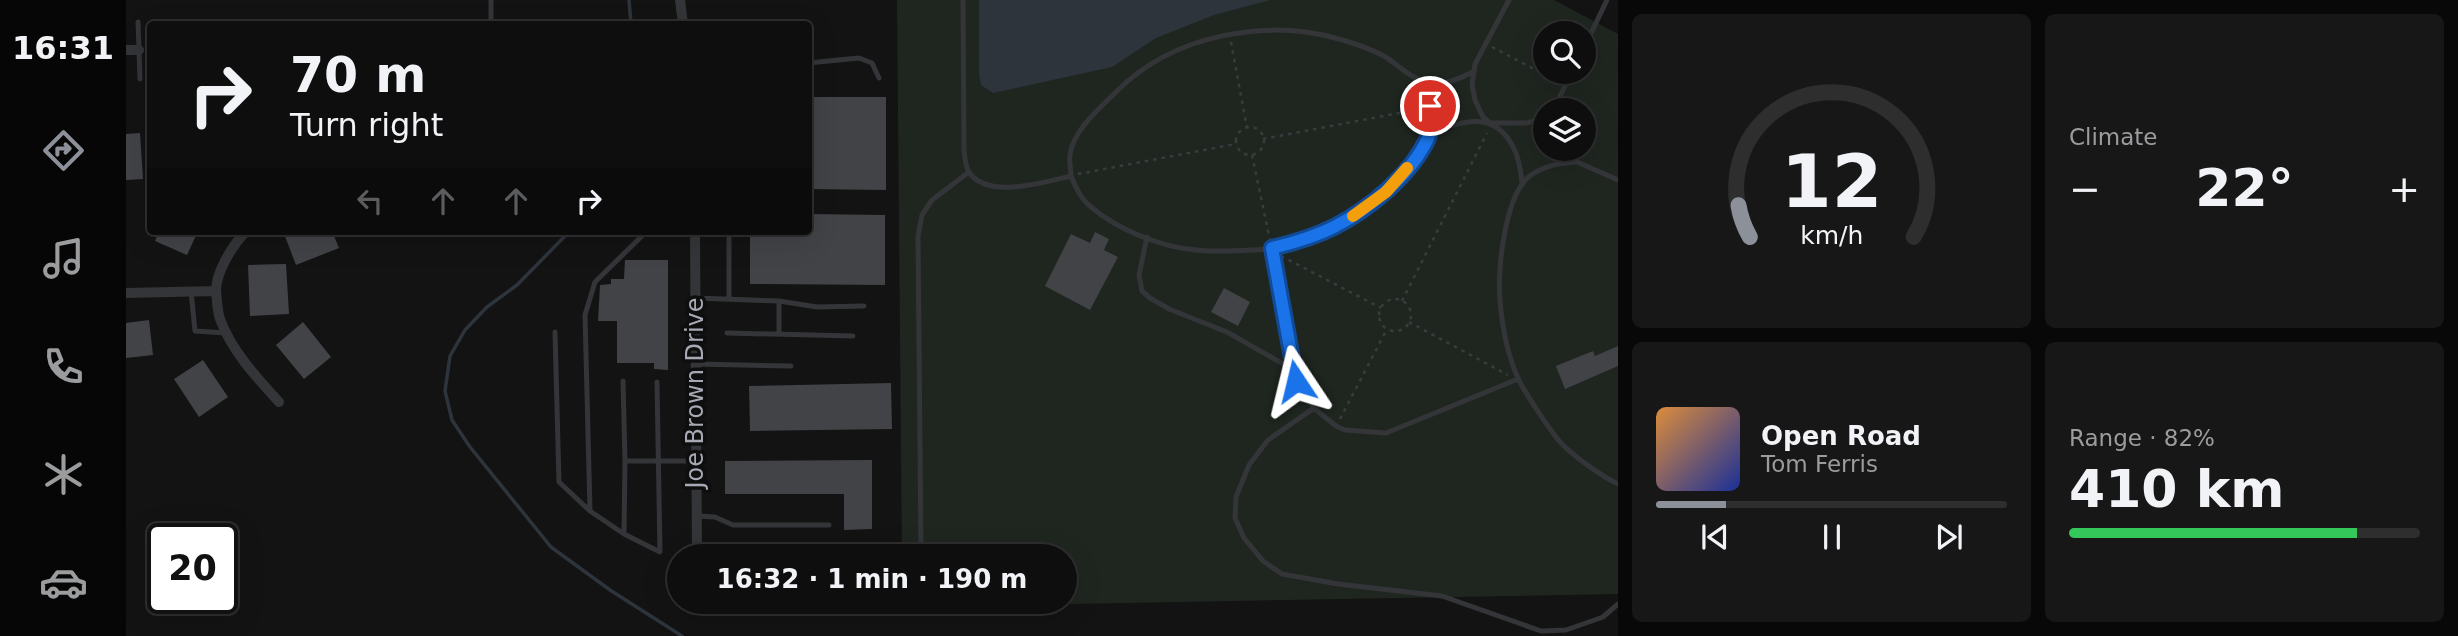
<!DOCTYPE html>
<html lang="en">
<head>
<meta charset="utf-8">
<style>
  :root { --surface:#0e0e0f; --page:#171718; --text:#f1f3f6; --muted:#9b9c9e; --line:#2e2e2f; --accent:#8c9099 }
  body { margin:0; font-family:"DejaVu Sans",sans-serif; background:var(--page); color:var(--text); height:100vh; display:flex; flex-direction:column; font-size:26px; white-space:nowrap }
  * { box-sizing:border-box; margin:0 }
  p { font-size:23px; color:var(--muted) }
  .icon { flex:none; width:38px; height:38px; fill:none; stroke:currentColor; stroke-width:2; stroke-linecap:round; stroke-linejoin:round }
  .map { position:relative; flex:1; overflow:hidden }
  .details { display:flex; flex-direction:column; gap:14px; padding:14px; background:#080808; width:840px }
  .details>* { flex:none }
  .banner { position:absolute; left:21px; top:21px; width:665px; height:214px; border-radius:7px; box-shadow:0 7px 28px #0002,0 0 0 2px var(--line); background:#0e0e0f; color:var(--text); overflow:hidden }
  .controls { position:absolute; left:1407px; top:21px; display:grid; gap:14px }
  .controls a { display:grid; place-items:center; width:63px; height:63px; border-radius:50%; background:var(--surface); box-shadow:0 7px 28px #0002,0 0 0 2px var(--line); font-size:35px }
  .speed { position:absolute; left:21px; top:523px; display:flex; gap:14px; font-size:35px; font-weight:700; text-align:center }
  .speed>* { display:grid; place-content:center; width:91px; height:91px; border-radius:50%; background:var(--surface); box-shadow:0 7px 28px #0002,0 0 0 2px var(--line); line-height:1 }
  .speed .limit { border:4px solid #111; border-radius:10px; background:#fff; color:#111 }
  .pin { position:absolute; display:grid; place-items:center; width:60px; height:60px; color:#fff; margin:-30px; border:4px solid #fff; border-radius:50%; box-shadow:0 2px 7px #0007 }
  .me { position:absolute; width:77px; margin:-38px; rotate:350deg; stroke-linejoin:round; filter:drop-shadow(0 0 5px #0008) }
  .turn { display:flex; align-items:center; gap:24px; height:147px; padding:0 28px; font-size:32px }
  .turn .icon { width:91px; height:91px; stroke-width:2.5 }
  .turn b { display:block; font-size:49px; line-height:60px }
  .lanes { display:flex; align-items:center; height:66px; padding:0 28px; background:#0003; justify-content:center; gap:35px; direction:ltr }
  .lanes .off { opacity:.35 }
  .big { font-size:52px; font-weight:700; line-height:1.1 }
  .details .tile { flex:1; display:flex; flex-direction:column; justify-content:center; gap:10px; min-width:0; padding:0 24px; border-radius:10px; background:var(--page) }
  .details .dial { align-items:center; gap:0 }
  .dial svg { height:182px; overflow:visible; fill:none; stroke:var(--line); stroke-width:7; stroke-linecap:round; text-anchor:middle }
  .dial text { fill:var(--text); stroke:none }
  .song { display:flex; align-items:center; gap:21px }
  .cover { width:84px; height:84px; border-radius:10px; background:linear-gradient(135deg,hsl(30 70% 55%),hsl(230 70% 35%)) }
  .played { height:7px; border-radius:4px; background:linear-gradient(90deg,var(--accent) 20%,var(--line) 20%) }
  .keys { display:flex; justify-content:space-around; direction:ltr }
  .heat { display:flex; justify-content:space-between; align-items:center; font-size:38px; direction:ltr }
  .charge { height:10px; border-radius:5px; background:linear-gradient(90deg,#34c759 82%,var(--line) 0) }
  .details .tiles { flex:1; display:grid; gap:14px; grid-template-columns:repeat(2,1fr) }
  .trip { position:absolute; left:541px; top:544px; width:410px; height:70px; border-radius:35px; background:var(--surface); box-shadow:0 7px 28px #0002,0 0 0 2px var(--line); font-weight:700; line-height:70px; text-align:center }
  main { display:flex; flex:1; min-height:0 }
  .dock { display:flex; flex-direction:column; width:126px; justify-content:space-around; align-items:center; background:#060606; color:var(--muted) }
  .dock .icon { width:49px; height:49px }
  .dock .current { color:var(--accent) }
  .dock b { font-size:32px; color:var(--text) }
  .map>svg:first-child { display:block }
</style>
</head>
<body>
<main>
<nav class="dock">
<b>16:31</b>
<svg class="icon current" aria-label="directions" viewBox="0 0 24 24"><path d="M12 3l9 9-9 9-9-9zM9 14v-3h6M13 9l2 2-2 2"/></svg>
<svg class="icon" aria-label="music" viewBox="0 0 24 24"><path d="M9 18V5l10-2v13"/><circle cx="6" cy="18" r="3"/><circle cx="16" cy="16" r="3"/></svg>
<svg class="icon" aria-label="phone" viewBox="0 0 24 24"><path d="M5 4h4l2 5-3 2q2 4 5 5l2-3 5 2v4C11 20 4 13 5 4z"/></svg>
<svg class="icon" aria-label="climate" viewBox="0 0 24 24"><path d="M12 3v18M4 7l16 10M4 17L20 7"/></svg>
<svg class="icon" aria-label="car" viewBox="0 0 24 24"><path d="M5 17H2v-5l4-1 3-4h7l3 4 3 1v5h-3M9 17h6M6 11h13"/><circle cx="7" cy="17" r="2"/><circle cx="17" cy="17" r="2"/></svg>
</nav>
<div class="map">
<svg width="1492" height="636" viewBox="0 0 1492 636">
  <rect width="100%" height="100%" fill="#131314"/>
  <path fill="#1f2620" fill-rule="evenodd" d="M771,0H1428L1492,34V594L776,607V602H938V556H776ZM1419,33H1458V72H1419ZM1419,110H1458V149H1419Z"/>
  <path fill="#2d343b" d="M853,0H1144L1088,15L1030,38L986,67L867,93L855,85L853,73Z"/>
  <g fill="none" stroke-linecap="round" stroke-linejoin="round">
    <path stroke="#2d343b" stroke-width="3.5" d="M503,0L505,24
      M444,231L391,285L361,307L339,330L324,356L319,391L326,420L344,447L425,547L484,590L556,636"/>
  </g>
  <path fill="#424347" d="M682,97H760V190L682,189Z
    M14,133L17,179L0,180V134Z
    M682,214L759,215V285L624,284V231H682Z
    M33,231H72L61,255L29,241Z
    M157,231H206L213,248L170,265Z
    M969,232L983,239L978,250L992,257L964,310L919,286L945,234L964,243Z
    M499,260H542V370L528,369V363H491V321H472L474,285L485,284V279H498Z
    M160,264L163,314L124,316L122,265Z
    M1098,288L1124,302L1112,326L1085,312Z
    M23,320L27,355L0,358V323Z
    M177,322L205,357L178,379L150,345Z
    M1492,346V366L1439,389L1430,366L1467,351L1469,356Z
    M77,360L102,397L73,417L48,379Z
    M765,383L766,429L624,431L623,386Z
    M746,460V529L718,530V494H599V461Z"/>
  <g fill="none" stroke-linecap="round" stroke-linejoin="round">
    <path stroke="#3a3b3f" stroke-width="2.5" stroke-dasharray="3.5 5" stroke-linecap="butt" d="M1105,42L1121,128
      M1366,47L1431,81
      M1110 141a14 14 0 1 1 28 0a14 14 0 1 1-28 0Z
      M1137,139L1294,109
      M1126,155L1144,240
      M952,174L1110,144
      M1155,256L1255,308
      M1253 315a16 16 0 1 1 32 0a16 16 0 1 1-32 0Z
      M1276,301L1361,133
      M1283,322L1382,375
      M1214,419L1261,329"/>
    <path stroke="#343538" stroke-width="5" d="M365,0V24
      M837,0L838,150C839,157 839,166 843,172C861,200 919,182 945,176C950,188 955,199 965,207C992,230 1035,247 1070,250C1095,253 1120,250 1146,249L1170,381L1188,408L1210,426L1219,430L1260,433L1392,379
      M1383,0L1349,64L1346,85L1349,100L1357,117L1364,123H1401L1419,117
      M12,22L14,79
      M1458,48L1481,0
      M682,63L733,58L746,63L753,78
      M1290,79C1302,97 1308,115 1302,138
      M1427,110L1446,72
      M1434,149L1451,162L1492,180
      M1451,162C1434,163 1420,165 1405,175C1379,193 1371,270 1374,300C1376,325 1381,354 1392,378C1397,390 1427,435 1436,444C1449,457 1475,476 1492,484
      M945,176C945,169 943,162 944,155C947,130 974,108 991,91C1047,35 1138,18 1213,39C1227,43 1245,49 1258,56C1268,62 1277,71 1288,77C1308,89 1329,82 1348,71
      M1021,237L1013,275L1016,291L1024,298L1043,309L1101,332L1168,370
      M1146,249C1177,240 1207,231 1234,212C1251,199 1268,186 1281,169C1288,159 1294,145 1302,138C1312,130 1325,125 1336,123C1378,114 1394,149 1396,185
      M65,291L69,331L100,333
      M569,298L653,301L691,307L738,306
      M603,299V231
      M429,332L433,482L464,511L459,315L469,282L521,231
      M601,333L727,336
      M653,333V301
      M569,364L665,366
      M497,381L499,461
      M531,382L534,552L498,534L499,461H570
      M1188,408L1142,440L1123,465L1110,497L1109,518L1118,538L1137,561L1156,574L1212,584L1316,596L1415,631L1440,630L1477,617L1492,604
      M464,511L498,534
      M572,516L589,517L607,525H703
      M795,550L792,236L796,215L806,200L843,172"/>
    <path stroke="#343538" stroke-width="10" d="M554,0L557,24
      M0,50H13
      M569,231L571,556
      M90,291C91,300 91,310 94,319C105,350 131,378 153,402
      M0,293L90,291C90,271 107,245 120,231"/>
  </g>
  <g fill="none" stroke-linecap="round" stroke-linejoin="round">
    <g stroke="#114b97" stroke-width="18">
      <path id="route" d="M1170,381L1146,248C1167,243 1188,237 1208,227C1243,209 1285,175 1302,138C1306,128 1305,116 1304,106"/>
    </g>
    <use href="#route" stroke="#1a73e8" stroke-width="12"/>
    <path stroke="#f59e0b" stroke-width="12" d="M1227,216L1260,192L1281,168"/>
  </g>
  <g text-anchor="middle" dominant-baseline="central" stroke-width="7" stroke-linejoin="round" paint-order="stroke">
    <g font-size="24" fill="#a6a9b3" stroke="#0e0e0f">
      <text transform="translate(569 393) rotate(-90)">Joe Brown Drive</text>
    </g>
  </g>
</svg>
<div class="controls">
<a><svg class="icon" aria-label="search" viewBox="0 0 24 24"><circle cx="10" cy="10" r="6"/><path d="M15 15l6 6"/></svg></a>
<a><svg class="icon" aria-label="layers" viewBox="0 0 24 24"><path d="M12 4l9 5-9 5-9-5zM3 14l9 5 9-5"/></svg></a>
</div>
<div class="speed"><div class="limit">20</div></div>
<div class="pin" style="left:1304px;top:106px;background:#d93025"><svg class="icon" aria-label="arrive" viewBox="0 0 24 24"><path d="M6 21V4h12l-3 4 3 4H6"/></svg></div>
<svg class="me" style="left:1170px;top:381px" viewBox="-20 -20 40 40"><path d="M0-17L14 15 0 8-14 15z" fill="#1a73e8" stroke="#fff" stroke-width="4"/></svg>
<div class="trip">16:32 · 1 min · 190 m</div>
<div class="banner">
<div class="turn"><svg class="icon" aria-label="right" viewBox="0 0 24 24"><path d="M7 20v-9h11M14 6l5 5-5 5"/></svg><div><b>70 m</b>Turn right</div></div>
<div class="lanes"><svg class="icon off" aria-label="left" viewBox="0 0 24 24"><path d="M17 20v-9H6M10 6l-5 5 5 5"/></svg><svg class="icon off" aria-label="ahead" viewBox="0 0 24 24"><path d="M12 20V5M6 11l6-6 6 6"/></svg><svg class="icon off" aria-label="ahead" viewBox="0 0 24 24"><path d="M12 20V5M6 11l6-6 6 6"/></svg><svg class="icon" aria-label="right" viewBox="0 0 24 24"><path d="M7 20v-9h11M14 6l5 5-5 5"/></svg></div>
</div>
</div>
<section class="details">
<div class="tiles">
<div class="tile dial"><svg viewBox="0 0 100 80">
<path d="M14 69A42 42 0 1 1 86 69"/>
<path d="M14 69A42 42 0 0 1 9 55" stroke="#8c9099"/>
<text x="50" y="56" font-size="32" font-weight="700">12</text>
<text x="50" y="72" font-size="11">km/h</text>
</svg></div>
<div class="tile"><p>Climate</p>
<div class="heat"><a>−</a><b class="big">22°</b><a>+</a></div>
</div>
<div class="tile">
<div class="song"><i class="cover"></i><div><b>Open Road</b><p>Tom Ferris</p></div></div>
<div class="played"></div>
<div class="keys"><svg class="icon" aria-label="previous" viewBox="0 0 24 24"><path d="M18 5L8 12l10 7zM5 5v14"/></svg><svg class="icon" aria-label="pause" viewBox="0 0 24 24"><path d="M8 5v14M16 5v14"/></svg><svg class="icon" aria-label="next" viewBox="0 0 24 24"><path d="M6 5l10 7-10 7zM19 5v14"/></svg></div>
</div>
<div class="tile"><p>Range · 82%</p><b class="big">410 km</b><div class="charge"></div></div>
</div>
</section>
</main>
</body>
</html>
